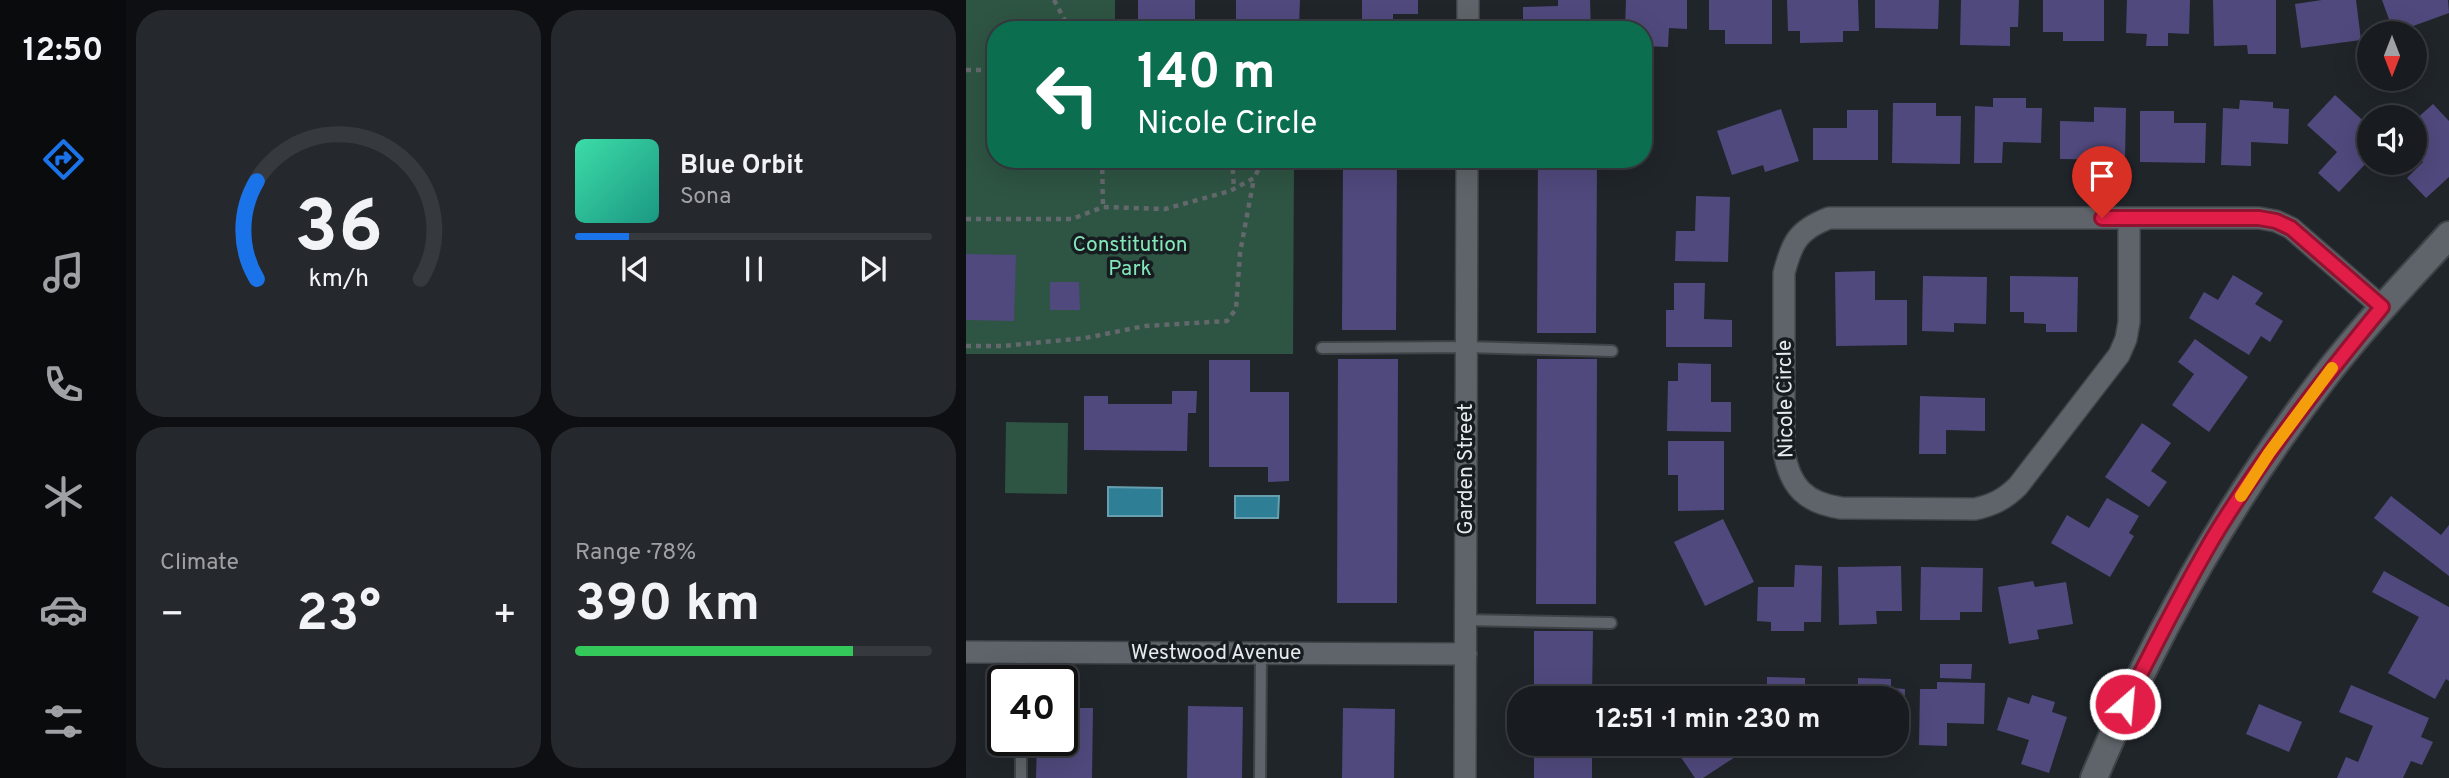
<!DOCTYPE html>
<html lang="en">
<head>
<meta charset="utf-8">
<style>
  :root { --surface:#181c20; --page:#25292d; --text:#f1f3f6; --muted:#9fa1a5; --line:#363a3e; --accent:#1a73e8 }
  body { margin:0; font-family:Overpass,sans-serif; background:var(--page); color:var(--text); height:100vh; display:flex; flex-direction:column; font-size:26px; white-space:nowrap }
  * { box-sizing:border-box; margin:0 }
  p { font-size:23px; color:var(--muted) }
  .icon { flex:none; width:38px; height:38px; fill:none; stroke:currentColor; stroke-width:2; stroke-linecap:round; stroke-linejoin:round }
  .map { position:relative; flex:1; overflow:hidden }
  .sheet { display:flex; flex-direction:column; gap:10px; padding:10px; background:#0d0f12; width:840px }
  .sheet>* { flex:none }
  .guide { position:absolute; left:21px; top:21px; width:665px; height:147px; border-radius:28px; box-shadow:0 7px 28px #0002,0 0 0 2px var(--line); background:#0b6e4f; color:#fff; overflow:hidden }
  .needle { width:46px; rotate:180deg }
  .tools { position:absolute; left:1391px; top:21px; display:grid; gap:14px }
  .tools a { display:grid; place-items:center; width:70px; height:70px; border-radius:50%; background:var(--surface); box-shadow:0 7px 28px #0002,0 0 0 2px var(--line); font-size:35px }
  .speed { position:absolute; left:21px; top:665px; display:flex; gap:14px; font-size:35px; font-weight:700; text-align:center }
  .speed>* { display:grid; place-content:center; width:91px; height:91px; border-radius:50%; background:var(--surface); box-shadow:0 7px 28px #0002,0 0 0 2px var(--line); line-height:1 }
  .speed .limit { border:4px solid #111; border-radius:10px; background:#fff; color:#111 }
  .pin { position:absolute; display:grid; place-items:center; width:60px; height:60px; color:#fff; margin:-72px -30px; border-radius:50% 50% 50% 0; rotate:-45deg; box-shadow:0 0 7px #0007 }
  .pin .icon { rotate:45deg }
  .me { position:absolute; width:77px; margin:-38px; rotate:27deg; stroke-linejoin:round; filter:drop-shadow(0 0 5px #0008) }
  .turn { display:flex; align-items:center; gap:24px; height:147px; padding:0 35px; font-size:32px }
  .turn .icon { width:91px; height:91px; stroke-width:2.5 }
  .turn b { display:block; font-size:49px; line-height:60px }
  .big { font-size:52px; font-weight:700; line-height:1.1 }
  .sheet .card { flex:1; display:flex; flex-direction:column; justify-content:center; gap:10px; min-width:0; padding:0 24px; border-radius:28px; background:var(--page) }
  .sheet .dial { align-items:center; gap:0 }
  .dial svg { height:182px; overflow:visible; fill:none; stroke:var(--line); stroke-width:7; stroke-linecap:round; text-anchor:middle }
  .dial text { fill:var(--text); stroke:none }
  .song { display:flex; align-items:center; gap:21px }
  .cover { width:84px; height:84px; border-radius:10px; background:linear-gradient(135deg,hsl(160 70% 55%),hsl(170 70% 35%)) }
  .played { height:7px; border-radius:4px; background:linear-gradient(90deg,var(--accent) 15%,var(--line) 15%) }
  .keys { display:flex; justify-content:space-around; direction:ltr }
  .heat { display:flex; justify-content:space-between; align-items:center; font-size:38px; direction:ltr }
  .charge { height:10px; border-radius:5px; background:linear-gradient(90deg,#34c759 78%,var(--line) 0) }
  .sheet .tiles { flex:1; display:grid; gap:10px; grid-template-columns:repeat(2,1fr) }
  .trip { position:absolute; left:541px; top:686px; width:402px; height:70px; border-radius:28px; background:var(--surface); box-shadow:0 7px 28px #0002,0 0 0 2px var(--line); font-weight:700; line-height:70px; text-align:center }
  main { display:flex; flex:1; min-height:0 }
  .menu { display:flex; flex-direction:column; width:126px; justify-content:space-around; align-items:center; background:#0a0b0d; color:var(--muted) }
  .menu .icon { width:49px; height:49px }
  .menu .active { color:var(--accent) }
  .menu b { font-size:32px; color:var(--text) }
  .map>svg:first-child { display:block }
</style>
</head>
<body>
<main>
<nav class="menu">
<b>12:50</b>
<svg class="icon active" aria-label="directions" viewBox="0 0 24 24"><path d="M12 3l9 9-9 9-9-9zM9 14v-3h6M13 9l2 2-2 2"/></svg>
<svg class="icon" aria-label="music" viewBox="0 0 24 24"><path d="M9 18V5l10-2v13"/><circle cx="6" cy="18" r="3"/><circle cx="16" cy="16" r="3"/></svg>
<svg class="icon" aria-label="phone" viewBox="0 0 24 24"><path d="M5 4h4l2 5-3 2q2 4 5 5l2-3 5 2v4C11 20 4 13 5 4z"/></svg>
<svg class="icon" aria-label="climate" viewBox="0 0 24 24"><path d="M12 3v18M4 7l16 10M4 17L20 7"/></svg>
<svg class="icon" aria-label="car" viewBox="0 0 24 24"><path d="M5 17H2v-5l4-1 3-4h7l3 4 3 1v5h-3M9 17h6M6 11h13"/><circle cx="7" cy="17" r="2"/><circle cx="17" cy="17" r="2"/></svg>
<svg class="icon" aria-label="filters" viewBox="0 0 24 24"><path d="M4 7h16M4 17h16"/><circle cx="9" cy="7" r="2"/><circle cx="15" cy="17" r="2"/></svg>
</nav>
<section class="sheet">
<div class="tiles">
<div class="card dial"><svg viewBox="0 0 100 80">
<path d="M14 69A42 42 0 1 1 86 69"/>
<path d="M14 69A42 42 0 0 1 14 26" stroke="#1a73e8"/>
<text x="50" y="56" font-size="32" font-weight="700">36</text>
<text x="50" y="72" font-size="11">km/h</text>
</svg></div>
<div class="card">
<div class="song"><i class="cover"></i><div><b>Blue Orbit</b><p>Sona</p></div></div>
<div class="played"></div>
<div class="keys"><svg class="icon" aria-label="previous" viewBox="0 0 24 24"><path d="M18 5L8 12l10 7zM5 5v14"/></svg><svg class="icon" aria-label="pause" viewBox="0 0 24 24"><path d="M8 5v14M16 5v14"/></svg><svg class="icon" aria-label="next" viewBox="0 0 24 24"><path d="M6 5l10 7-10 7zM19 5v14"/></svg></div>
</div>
<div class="card"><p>Climate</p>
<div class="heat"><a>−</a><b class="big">23°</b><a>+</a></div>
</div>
<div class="card"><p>Range · 78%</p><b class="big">390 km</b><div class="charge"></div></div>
</div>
</section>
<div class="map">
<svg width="1483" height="778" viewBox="0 0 1483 778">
  <rect width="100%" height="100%" fill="#20252a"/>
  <path fill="#2e5443" d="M0,0H149V30H30V159H328L327,354H0Z
    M40,422L102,423L101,494L39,493Z"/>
  <path fill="#2e7f96" stroke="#659fb0" stroke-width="2" d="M142,487L196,488V516H142Z
    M269,496H313L312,518H269Z"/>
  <path fill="#50497d" d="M172,0H229V30H188V26H172Z
    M270,0H334L333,25H327V30H287V26H270Z
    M396,0H452V14H427V30H396Z
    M592,0H624L625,30H557V7L592,6Z
    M660,0H721V29L703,28L702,47L677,46V30L659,29Z
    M743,0H806V44H759V30H743Z
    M821,0H892L893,31H877V42L834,43V31H822Z
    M909,0H973L972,29L909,28Z
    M995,0H1053L1052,27H1044V46L994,45Z
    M1077,0H1138V41H1097V32H1077Z
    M1161,0H1224L1223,34L1202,33V46H1180L1181,34L1160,33Z
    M1247,0H1310V54H1282L1281,45L1248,46Z
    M1356,0H1390L1395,40L1335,48L1329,4Z
    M1416,0H1482L1483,13L1428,33Z
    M1369,95L1404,127V159L1373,192L1352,173L1371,152L1341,125Z
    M1027,98H1060V108H1076L1075,143L1037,142L1036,163H1008L1009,106L1027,107Z
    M1274,100L1307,102V108L1323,109L1322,144L1285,142V166L1255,165L1257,108L1273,109Z
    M927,103H970V116H995L994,164L926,163Z
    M1467,104L1483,121V177L1460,198L1441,178L1457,162L1449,153V120Z
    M1128,107L1160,108L1159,160L1094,159V121L1128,122Z
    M815,109L833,161L799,172L797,165L766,175L751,131Z
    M881,110H912V160H847V128H881Z
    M1174,111H1208V123H1240L1239,163L1174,162Z
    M377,159H431L430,330H376Z
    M572,159H631L630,333H571Z
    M730,196L764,197L762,262L709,261L710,231H729Z
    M0,254L50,255L48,321L0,320Z
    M909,271V300H941V345L870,346L869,272Z
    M1267,275L1297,293L1289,304L1317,321L1304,342L1295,336L1283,355L1223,318L1238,292L1252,300Z
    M957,276L1021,277L1020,324L988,323V332L956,331Z
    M1044,276L1112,277L1111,332H1080V324L1058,323V312H1044Z
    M84,282H113L114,310H84Z
    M708,283H739L738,319L766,320V347H700V310H708Z
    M1229,339L1282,377L1243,432L1206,405L1228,374L1212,362Z
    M372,359H432L431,603H371Z
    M571,359H631L630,604H570Z
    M243,360H284V392H323V481L302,482V467H243Z
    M712,363L745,364V402H765V432L701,431L702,381H712Z
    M206,391H231L230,413H222L221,451L118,450V396H142V404H206Z
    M954,396L1019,398V431L980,430V454H953Z
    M1176,423L1205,443L1185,471L1201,482L1183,507L1139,477Z
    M702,441H758V510L712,511V475H702Z
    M1425,496L1475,535L1483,525V576L1408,518Z
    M1141,498L1173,516L1163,533L1168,536L1144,577L1085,543L1101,515L1123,528Z
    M757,519L788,582L739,606L708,542Z
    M829,565L856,566L855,622H838V631H805V622L791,621L792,587H828Z
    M935,566L936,611H910L911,624L873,625L872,567Z
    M955,567L1017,568L1016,612H994V620H954Z
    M1418,571L1483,607V681L1480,679L1469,699L1422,673L1453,617L1406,592Z
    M1067,581L1069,587L1100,582L1107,624L1071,630L1073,639L1043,644L1032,587Z
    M568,631H627L626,698H568Z
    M974,664H1006L1005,679L974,678Z
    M801,677L839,678V687L856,688V698H787V688H801Z
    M892,678L925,679V688L939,689L938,724H931V698H875V688L892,689Z
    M971,682L1019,683L1018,724L981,723V746L953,745L954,689H971Z
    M1385,685L1463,718L1455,737L1467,742L1456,765L1445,761L1437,778H1371L1380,757L1392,762L1407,726L1373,712Z
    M1066,695L1089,702L1086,712L1101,717L1083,773L1055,764L1063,740L1031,730L1042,697L1063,704Z
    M1293,704L1336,722L1323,752L1280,734Z
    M222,706L277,707L276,778H221Z
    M96,708H127L126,778H70L71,740H96Z
    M377,708L429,709L428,778H376Z
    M568,744H626V778H568Z
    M706,744H789L737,778H729Z
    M825,744H855L854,748L825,747Z"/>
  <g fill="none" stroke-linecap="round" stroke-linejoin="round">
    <g stroke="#3f4347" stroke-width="14">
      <path id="service" d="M356,348L501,347L646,351
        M500,620L645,623
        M55,681V652
        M55,778V740
        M294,778L295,653"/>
    </g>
    <g stroke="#3f4347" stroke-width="24">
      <path id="minor" d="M502,30V0
        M1163,218V322L1160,339L1153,355L1052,486C1039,499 1027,505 1009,509L875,508C840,503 824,487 818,452V273C826,242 832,230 863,218H1293L1310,221L1325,228L1416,307
        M0,652L500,654
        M499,778L501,159"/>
    </g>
    <g stroke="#3f4347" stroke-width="30">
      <path id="tertiary" d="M1128,778C1188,635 1263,502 1357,379C1396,328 1440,282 1483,235"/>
    </g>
    <path stroke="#63686c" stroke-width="4.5" stroke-dasharray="5 5" stroke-linecap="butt" d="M88,0L104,30
      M0,70H30
      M136,159L137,207
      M266,159L268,188
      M0,219H106L137,207L199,209L264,191L288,178L298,159
      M0,346H37L119,338L179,326L261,321L270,309L274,253L288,178"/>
    <use href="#service" stroke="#5e6469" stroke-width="10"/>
    <use href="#minor" stroke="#5e6469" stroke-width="21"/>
    <use href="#tertiary" stroke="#5e6469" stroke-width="26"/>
  </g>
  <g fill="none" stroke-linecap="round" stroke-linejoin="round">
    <g stroke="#92132f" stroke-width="18">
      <path id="route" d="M1136,218H1293L1310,221L1325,228L1416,307C1357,379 1301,451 1252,530C1218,586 1189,646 1159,704"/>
    </g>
    <use href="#route" stroke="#e11d48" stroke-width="12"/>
    <path stroke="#f59e0b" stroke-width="12" d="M1275,496L1303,453L1366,368"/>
  </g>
  <g text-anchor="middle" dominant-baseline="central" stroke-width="7" stroke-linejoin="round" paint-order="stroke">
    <g font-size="21" fill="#84e7ba" stroke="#171c20">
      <text x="164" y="245">Constitution<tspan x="164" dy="24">Park</tspan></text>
    </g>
    <g font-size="21" fill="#e6eaed" stroke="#171c20">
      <text transform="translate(820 399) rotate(-91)">Nicole Circle</text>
      <text transform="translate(500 469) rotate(-90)">Garden Street</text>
      <text x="250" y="653">Westwood Avenue</text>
    </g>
  </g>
</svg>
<div class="tools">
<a><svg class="needle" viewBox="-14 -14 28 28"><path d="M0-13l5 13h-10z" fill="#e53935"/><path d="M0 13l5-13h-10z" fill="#9fa1a5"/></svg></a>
<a><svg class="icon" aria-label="sound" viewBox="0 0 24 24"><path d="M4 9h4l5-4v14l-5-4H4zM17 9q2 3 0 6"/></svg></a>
</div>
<div class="speed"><div class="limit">40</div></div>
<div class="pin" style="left:1136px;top:218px;background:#d93025"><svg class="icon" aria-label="arrive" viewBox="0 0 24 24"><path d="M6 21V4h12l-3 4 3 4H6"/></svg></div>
<svg class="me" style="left:1159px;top:704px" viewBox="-20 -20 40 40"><circle r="17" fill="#e11d48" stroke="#fff" stroke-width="3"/><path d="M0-11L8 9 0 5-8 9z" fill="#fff"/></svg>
<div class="trip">12:51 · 1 min · 230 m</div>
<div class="guide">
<div class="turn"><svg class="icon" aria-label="left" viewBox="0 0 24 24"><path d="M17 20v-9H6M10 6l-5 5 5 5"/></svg><div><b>140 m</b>Nicole Circle</div></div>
</div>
</div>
</main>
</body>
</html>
